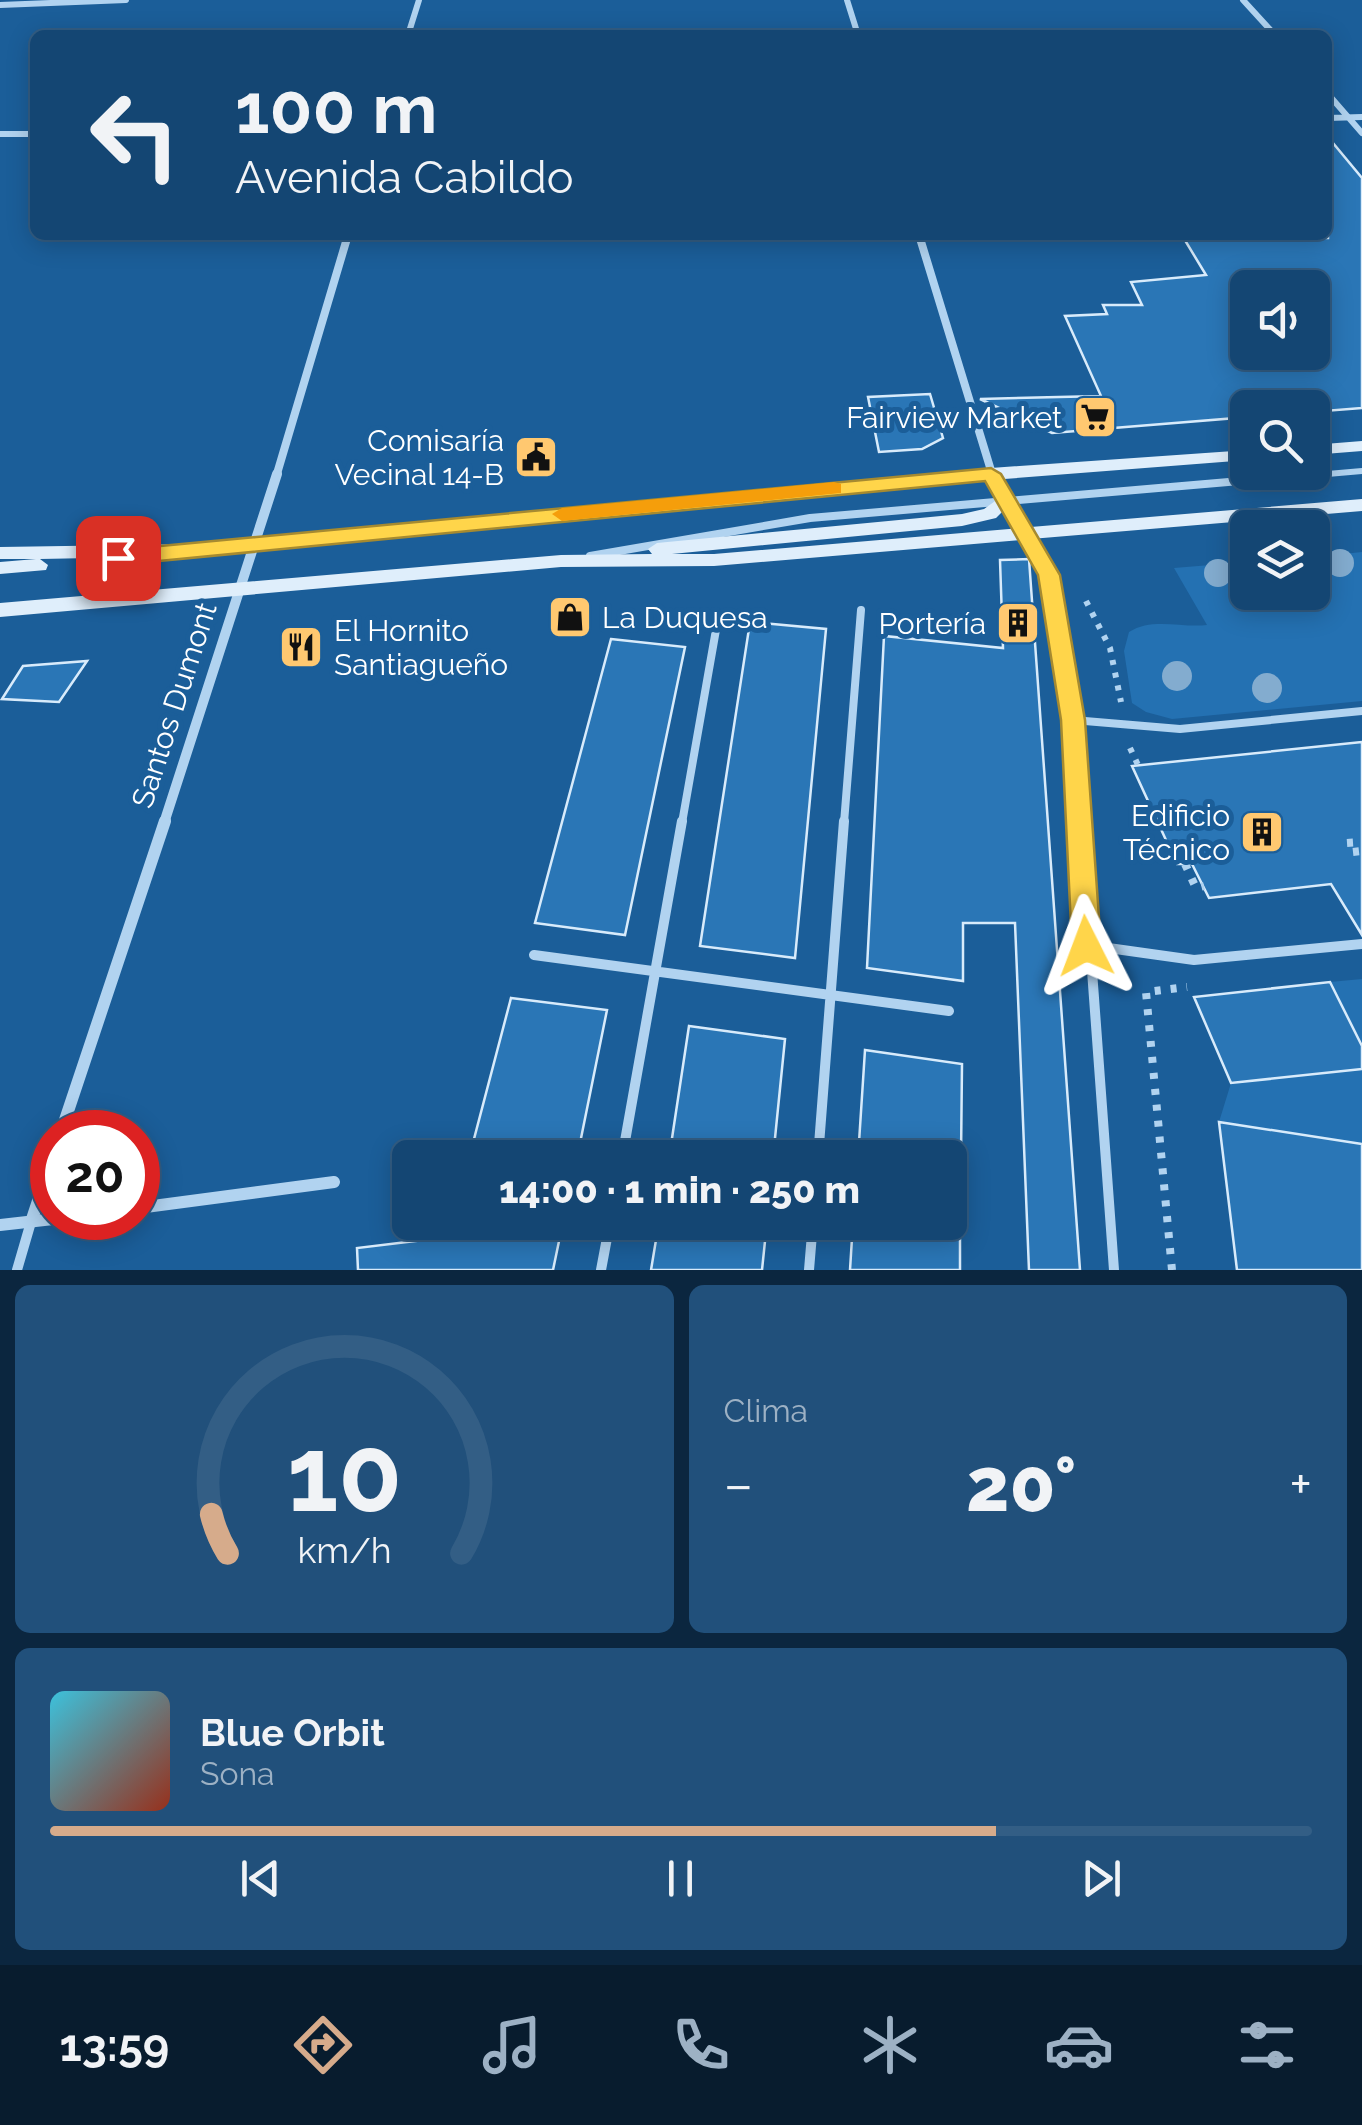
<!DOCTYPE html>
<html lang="es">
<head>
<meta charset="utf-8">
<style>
  :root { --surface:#144673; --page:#21507b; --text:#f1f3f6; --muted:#9db1c4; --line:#335e85; --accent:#d6ab8b }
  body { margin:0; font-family:Raleway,sans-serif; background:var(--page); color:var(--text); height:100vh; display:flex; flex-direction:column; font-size:38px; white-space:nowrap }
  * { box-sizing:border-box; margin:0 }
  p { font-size:32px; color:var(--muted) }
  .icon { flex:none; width:55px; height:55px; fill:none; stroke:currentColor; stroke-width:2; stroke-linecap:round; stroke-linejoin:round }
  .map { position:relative; height:1270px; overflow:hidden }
  .sheet { display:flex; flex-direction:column; gap:15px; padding:15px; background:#0b263f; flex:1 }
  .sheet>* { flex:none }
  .hud { position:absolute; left:30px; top:30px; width:1302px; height:210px; border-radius:15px; box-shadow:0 5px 25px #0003,0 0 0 2px var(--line); background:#144673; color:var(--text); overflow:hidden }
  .buttons { position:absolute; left:1230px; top:270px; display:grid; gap:20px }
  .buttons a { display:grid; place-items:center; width:100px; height:100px; border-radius:15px; background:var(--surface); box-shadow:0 5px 25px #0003,0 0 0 2px var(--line); font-size:50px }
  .speed { position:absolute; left:30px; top:1110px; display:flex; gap:20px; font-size:50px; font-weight:700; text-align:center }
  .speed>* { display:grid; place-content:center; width:130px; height:130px; border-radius:50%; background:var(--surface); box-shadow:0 5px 25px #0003,0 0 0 2px var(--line); line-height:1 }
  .speed .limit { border:15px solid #d22; background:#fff; color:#111 }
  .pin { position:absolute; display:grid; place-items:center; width:85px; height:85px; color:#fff; margin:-42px; border-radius:20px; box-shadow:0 5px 15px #0006 }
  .me { position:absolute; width:110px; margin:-55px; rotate:357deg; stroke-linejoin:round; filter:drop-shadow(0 0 8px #0008) }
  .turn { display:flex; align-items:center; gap:35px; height:210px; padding:0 40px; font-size:45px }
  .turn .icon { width:130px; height:130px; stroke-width:2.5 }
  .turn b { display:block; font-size:70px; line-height:85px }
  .big { font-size:75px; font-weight:800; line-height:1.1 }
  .sheet .widget { flex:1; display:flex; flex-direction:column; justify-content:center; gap:15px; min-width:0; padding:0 35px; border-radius:15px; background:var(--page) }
  .sheet .dial { align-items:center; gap:0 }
  .dial svg { height:260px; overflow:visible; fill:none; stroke:var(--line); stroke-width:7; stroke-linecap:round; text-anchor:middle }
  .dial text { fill:var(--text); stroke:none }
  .song { display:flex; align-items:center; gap:30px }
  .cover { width:120px; height:120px; border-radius:15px; background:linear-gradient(135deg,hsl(190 70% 55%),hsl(10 70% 35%)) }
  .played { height:10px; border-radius:5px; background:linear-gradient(90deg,var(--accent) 75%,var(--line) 75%) }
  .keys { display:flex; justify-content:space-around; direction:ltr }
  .heat { display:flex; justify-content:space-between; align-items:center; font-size:55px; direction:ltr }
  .sheet .tiles { flex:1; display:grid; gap:15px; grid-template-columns:1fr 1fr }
  .widget:last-child { grid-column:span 2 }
  .trip { position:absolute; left:392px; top:1140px; width:575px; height:100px; border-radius:15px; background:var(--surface); box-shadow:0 5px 25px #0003,0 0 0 2px var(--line); font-weight:800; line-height:100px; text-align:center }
  .tabs { display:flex; height:160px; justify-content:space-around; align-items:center; background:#081c2e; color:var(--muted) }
  .tabs .icon { width:70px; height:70px }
  .tabs .on { color:var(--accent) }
  .tabs b { font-size:45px; color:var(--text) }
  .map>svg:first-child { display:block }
</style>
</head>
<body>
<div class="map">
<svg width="1362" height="1270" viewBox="0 0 1362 1270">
  <rect width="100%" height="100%" fill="#1b5e99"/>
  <path fill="#2471b2" d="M1362,552V701L1172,719L1146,712L1132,703L1124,651L1129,632C1152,617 1181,628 1207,625L1174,568L1247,562L1248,592H1312L1313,557Z
    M1362,979V1046L1330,982Z
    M1362,1069V1144L1219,1122L1231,1083Z"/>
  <path fill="#2a76b6" stroke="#d8ebfb" stroke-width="2.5" fill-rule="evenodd" d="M1328,137L1362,178V408L1312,412V408H1248V417L1052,433L980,399L1101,396L1065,316L1107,314L1103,305H1142L1131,282L1206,275L1183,237L1328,238ZM1248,288H1312V352H1248Z
    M930,394L943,438L922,449L879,452L868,397Z
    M1029,559L1080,1270H1029L1015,923H963V981L867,968L884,636L1003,648L1000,560Z
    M750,622L826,629L795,958L700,946Z
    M611,639L685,647L625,935L535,923Z
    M87,661L59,702L2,699L23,666Z
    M1362,742V935L1331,884L1209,898L1192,864H1177L1132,766Z
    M1330,982L1362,1046V1069L1231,1083L1194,997Z
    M511,998L607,1010L577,1158H469Z
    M689,1026L785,1039L773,1158H669Z
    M865,1050L962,1064L961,1158H858Z
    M1219,1122L1362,1144V1270H1237Z
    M452,1222H563L553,1270H358L357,1248L448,1237Z
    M659,1222H767L762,1270H651Z
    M853,1222H960V1270H850Z"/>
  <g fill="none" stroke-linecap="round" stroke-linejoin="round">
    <path stroke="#b1d3f0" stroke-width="6" stroke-dasharray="5 8" stroke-linecap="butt" d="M1086,601L1110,648L1121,702
      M1130,748L1138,765"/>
    <path stroke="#b1d3f0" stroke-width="8" stroke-dasharray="6 10" stroke-linecap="butt" d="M1347,843L1362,842
      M1353,852L1362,851
      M1185,864L1196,888L1204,886
      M1172,1270L1146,992L1187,987"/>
    <path stroke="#b1d3f0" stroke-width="6" d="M1293,477L1362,471"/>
    <path stroke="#b1d3f0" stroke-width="8" d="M1005,500L1049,575L1073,720L1081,823
      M590,556L810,518L1322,474
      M1073,720L1180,729L1362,711
      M682,823L717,624
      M844,823L861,610"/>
    <path stroke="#b1d3f0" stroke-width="10" d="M1081,821L1114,1270
      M1087,945L1194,960L1362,944
      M534,955L949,1011
      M622,1158L682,821
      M818,1158L844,821
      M17,1270L31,1222
      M601,1270L610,1222
      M809,1270L813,1222"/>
    <path stroke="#b1d3f0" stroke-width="6" d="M847,0L858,35
      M1243,0L1275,35
      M0,5L126,0
      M408,35L419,0
      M1328,94L1362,133
      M1328,118L1362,117
      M0,134H35"/>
    <path stroke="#b1d3f0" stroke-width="8" d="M919,235L993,477
      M276,477L348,235"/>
    <path stroke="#b1d3f0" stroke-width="10" d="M991,474L1005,500
      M164,823L277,474"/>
    <path stroke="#b1d3f0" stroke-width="12" d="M61,1132L165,821
      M138,1208L334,1182
      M31,1222L52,1158
      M0,1225L62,1218"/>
    <path fill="#dfeefb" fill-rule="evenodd" d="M1362,441V451L1312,455V445Z
      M1248,450V460L991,480L196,556L40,559L48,565L46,570L0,574V562L36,559H0V547L196,544L991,468Z
      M1005,494L1014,500L996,518L962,526L672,554H714L1362,499V511L714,566L561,567L0,617V603L561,555L652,554L648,549L657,543L962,514L984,509Z"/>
  </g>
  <g fill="#83accf">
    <circle cx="1340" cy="563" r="14"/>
    <circle cx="1218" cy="573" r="14"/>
    <circle cx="1177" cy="676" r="15"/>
    <circle cx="1267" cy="688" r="15"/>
  </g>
  <path fill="#ffd54a" stroke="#a68a30" stroke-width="2.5" d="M991,468L1001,474L1060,575L1085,720L1101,946L1096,954L1086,958L1077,954L1072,946L1061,720L1038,575L985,481L118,565L107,558L118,550Z"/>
  <path fill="#f59e0b" d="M834,482L841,484V493L562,521L552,514L562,508Z"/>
  <defs>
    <g id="supermarket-square" transform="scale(2.25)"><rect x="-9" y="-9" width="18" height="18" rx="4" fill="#ffc870" stroke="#1b5e99"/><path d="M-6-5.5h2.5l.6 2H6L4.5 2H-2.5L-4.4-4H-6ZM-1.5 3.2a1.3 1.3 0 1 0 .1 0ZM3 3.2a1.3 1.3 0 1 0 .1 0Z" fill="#111"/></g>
    <g id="civic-square" transform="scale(2.25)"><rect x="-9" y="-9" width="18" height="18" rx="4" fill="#ffc870" stroke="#1b5e99"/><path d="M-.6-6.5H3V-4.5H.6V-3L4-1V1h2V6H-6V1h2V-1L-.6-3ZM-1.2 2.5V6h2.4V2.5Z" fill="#111"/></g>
    <g id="shop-square" transform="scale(2.25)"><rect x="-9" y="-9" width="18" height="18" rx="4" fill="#ffc870" stroke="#1b5e99"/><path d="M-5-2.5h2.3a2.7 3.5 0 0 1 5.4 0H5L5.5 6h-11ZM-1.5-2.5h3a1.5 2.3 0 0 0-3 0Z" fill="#111"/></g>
    <g id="building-square" transform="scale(2.25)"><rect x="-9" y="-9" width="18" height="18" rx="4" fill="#ffc870" stroke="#1b5e99"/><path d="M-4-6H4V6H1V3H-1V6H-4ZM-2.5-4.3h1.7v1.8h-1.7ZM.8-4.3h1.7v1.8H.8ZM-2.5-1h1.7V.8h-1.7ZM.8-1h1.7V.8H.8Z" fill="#111"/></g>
    <g id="restaurant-square" transform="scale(2.25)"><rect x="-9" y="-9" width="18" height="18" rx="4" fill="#ffc870" stroke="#1b5e99"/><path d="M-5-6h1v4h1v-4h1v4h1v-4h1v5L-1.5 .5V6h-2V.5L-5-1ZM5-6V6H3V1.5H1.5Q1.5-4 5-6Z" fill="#111"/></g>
  </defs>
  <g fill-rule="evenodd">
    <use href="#supermarket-square" x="1095" y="417"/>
    <use href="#civic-square" x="536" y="457"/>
    <use href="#shop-square" x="570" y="617"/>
    <use href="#building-square" x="1018" y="623"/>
    <use href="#restaurant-square" x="301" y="647"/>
    <use href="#building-square" x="1262" y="832"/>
  </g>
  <g text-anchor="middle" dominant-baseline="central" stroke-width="10" stroke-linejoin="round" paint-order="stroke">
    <g font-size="30" fill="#fff" stroke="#1b5e99" text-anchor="end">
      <text x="1062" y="417">Fairview Market</text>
      <text x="504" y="440">Comisaría<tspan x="504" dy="34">Vecinal 14-B</tspan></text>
      <text x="602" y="617" text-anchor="start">La Duquesa</text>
      <text x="986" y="623">Portería</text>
      <text x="334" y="630" text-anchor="start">El Hornito<tspan x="334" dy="34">Santiagueño</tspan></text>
      <text x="1230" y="815">Edificio<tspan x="1230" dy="34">Técnico</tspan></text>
    </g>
    <g font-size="30" fill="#fff" stroke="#1b5e99">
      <text transform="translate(174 705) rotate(-72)">Santos Dumont</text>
    </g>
  </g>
</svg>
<div class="buttons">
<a><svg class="icon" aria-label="sound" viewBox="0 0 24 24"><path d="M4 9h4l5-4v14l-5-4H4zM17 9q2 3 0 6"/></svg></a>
<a><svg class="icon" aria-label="search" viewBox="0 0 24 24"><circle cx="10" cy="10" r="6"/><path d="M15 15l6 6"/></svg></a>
<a><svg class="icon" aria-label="layers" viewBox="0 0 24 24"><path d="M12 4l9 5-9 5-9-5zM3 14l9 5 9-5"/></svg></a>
</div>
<div class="speed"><div class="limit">20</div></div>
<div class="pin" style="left:118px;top:558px;background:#d93025"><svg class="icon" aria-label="arrive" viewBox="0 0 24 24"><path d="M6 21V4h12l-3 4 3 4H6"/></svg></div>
<svg class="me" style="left:1086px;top:946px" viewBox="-20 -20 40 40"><path d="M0-17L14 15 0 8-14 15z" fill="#ffd54a" stroke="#fff" stroke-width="4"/></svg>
<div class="trip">14:00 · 1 min · 250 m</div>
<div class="hud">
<div class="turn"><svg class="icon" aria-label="left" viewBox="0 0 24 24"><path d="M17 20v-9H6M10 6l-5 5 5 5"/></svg><div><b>100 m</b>Avenida Cabildo</div></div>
</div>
</div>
<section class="sheet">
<div class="tiles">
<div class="widget dial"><svg viewBox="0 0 100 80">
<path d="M14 69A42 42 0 1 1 86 69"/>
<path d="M14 69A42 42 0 0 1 9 57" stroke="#d6ab8b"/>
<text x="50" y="56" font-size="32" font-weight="700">10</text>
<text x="50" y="72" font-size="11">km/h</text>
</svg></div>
<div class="widget"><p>Clima</p>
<div class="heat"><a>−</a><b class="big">20°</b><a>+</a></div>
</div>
<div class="widget">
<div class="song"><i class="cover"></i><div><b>Blue Orbit</b><p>Sona</p></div></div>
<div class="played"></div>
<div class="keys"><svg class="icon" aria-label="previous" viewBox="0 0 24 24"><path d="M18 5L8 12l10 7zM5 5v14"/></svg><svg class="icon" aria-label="pause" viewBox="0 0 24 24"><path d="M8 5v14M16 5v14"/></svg><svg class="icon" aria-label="next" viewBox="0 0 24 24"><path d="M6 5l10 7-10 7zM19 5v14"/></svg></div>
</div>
</div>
</section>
<nav class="tabs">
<b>13:59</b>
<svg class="icon on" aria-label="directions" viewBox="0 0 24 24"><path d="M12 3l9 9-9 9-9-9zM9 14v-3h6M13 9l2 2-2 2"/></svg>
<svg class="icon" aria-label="music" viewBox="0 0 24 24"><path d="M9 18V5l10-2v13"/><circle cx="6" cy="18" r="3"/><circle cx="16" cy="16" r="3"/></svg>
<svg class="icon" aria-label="phone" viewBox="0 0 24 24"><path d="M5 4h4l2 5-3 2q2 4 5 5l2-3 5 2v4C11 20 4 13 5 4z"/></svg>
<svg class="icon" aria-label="climate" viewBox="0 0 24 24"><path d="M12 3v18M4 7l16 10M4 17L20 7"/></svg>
<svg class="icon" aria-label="car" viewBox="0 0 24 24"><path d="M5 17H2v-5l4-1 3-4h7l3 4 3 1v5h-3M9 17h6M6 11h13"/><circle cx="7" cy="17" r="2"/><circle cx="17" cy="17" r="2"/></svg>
<svg class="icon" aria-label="filters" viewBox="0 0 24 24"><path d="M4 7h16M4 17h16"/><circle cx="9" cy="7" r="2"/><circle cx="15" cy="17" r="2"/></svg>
</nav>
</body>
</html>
